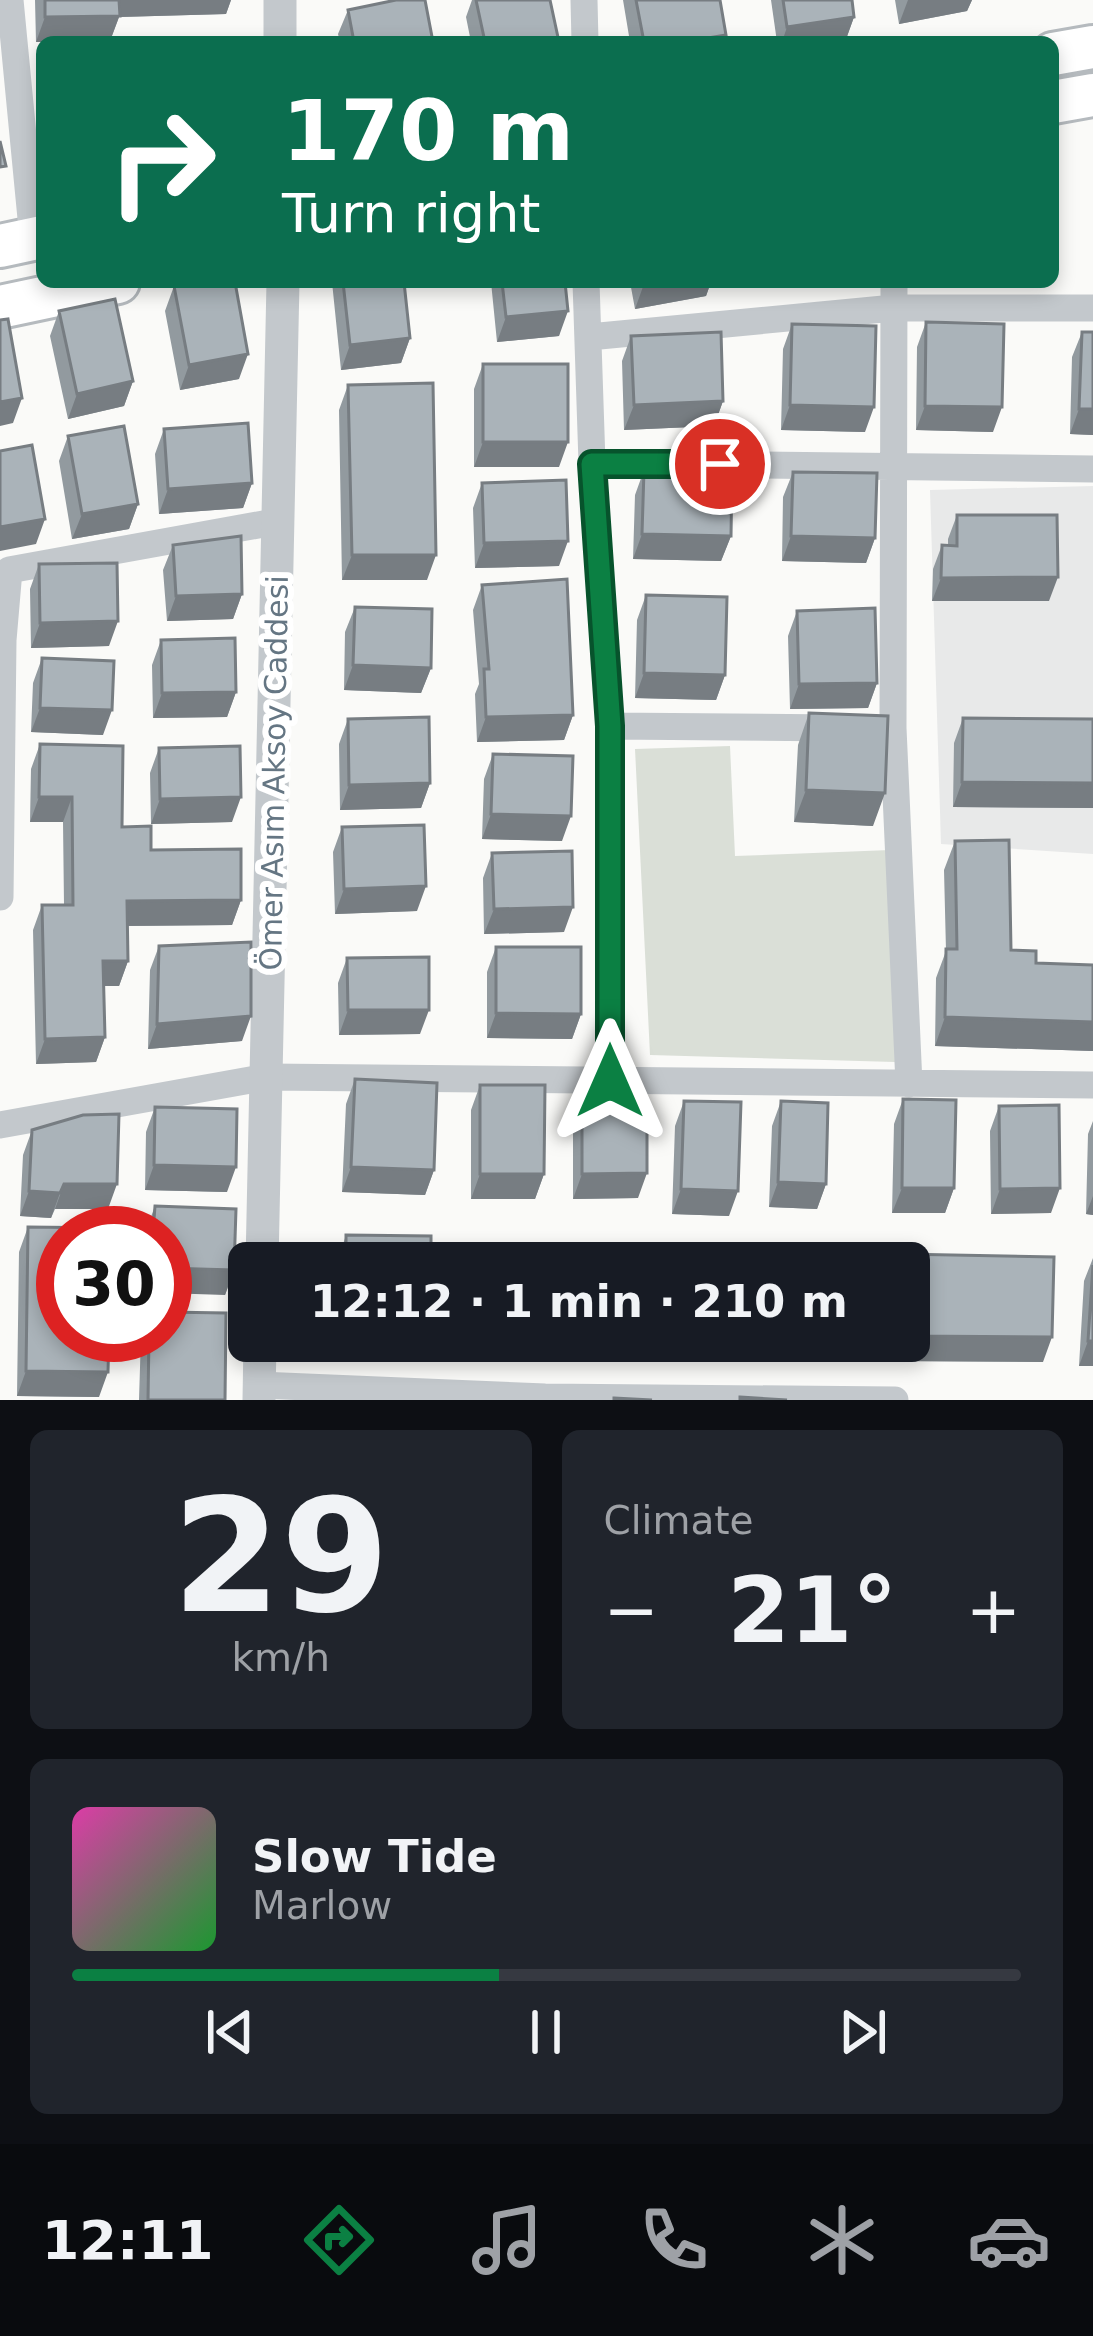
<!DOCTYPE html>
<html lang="en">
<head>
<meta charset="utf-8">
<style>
  :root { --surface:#171b24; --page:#20242c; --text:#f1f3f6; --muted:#9ea1a6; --line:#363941; --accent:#0b8043 }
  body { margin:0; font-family:"DejaVu Sans",sans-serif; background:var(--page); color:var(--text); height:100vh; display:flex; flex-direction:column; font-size:45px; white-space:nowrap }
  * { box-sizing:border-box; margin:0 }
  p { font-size:39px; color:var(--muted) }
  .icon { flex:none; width:66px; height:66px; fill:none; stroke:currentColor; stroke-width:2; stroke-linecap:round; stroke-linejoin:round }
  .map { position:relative; height:1400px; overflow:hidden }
  .details { display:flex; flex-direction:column; gap:30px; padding:30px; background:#0d0f14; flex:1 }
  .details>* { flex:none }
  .hud { position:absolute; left:36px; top:36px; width:1023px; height:252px; border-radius:18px; box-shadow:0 6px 18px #0003; background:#0b6e4f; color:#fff; overflow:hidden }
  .speed { position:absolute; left:36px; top:1206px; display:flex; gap:24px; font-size:60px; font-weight:700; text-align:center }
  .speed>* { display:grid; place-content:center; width:156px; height:156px; border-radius:50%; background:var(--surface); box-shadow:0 6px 18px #0003; line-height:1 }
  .speed .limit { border:18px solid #d22; background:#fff; color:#111 }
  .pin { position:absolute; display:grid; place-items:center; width:102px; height:102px; color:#fff; margin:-51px; border:6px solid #fff; border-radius:50%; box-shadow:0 3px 12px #0007 }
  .me { position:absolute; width:132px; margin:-66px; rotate:0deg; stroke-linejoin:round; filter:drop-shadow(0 0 9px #0008) }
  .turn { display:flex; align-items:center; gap:42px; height:252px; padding:0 48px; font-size:54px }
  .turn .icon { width:156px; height:156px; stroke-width:2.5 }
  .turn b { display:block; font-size:84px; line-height:102px }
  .big { font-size:90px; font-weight:800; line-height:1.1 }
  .details .tile { flex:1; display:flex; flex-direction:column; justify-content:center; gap:18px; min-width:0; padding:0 42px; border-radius:18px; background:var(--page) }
  .details .dial { align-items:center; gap:0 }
  .dial b { font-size:156px; line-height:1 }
  .song { display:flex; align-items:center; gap:36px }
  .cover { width:144px; height:144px; border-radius:18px; background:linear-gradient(135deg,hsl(320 70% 55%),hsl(130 70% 35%)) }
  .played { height:12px; border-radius:6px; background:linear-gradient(90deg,var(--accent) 45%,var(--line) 45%) }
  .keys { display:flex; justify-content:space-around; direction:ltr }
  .heat { display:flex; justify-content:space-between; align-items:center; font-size:66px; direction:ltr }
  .details .tiles { flex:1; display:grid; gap:30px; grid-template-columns:1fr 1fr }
  .tile:last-child { grid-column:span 2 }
  .trip { position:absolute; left:228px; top:1242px; width:702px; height:120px; border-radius:18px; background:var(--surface); box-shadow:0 6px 18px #0003; font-weight:800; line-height:120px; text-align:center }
  .dock { display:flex; height:192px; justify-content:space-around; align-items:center; background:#090b0e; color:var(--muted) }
  .dock .icon { width:84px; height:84px }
  .dock .on { color:var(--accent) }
  .dock b { font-size:54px; color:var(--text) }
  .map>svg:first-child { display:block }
</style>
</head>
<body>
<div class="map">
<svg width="1093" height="1400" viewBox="0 0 1093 1400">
  <rect width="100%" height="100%" fill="#fafaf8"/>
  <path fill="#e8e9e9" d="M1093,486V854L941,844L930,490Z"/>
  <path fill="#dadfd7" d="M730,746L735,856L890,850L895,1062L650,1055L635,749Z"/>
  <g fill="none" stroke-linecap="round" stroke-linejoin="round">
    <g stroke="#b5babe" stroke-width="48">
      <path id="primary" d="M1053,54L1093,47
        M1053,102L1093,95
        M0,246L42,237
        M0,307L118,282"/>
    </g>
    <path stroke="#c3c8cc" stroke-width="27" d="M10,0L33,239
      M584,0L585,42
      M586,282L592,463L610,726V1081
      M894,282L893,728L909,1084
      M589,337L894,308H1093
      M592,463L1093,469
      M610,726L840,728
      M0,897L3,640L9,570L280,521
      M0,1125L267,1077L1093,1085
      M259,1385L545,1397L895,1400"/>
    <path stroke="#c3c8cc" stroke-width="33" d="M280,0V42
      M262,1263L283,282
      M259,1400L260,1341"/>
    <use href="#primary" stroke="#fff" stroke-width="42"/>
  </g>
  <path fill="#929a9f" d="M35,0H231L226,14L119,17L110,41L36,42Z
    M472,0H550L559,42H471L466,17Z
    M623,0H720L723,42H630Z
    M771,0H852L854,17L845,42H777Z
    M895,0H972L967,11L899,24Z
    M348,10L433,42H340L338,34Z
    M42,83V142L37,96Z
    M332,282H404L410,338L401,363L341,370Z
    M491,282H565L559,336L497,342Z
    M630,282H711L706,296L635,309Z
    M174,286L239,379L180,390L165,311Z
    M59,311L133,381L124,406L68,419L50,336Z
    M926,322L993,432L916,430L917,347Z
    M792,324L865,432L781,430L783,349Z
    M1082,332L1093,435L1070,434L1072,357Z
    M631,336L723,401L714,426L624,430L622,361Z
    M483,364L559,467H474V389Z
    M348,385L427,580H342L339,410Z
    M164,429L252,483L243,508L159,514L155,454Z
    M68,436L138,504L129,529L72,539L59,461Z
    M644,470L731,536L721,561L633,559L635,495Z
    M793,472L875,538L866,563L782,561L783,497Z
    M482,483L559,566L475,568L473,508Z
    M957,515L1049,601H932L933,569L942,545H948V539Z
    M173,545L242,594L233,619L167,621L163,570Z
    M39,564L109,646L31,648L30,589Z
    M482,585L573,715L564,740L477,742L475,694L479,684L473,610Z
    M646,595L725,675L716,700L635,698L637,620Z
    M355,607L431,668L421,693L344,690L345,632Z
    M797,611L877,683L868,708L790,709L788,636Z
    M161,640L236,692L227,717L153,718L152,665Z
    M42,658L103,735L31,732L33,683Z
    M809,713L873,826L794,822L798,745Z
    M963,718L1093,719V808L953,807L954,743Z
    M348,719L430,783L421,808L340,810L339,744Z
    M40,744L122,827L151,850L241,900L232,925L127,926L128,961L119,986H104L105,1037L96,1062L36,1064L33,930L42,905H64L63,822H30L31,769Z
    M159,748L232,822L151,824L150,773Z
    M493,754L562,841L482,839L484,779Z
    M342,827L417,911L335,914L333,852Z
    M955,841L1011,950L1036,963L1093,965V1051L935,1046L936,978L946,951L944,870Z
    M492,853L564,932L484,934L483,878Z
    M159,946L242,1041L148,1049L150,970Z
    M496,947L581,1014L572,1039L487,1038V972Z
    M347,958L420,1034L339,1035L338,983Z
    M355,1079L434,1170L425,1195L342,1192L346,1104Z
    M480,1085L544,1174L535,1199H471V1110Z
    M903,1099L954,1188L945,1213H892L894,1124Z
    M684,1101L729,1216L672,1214L675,1126Z
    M781,1101L826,1184L817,1209L769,1207L772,1126Z
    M582,1102L638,1198L573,1199V1127Z
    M999,1106L1051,1213L991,1214L990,1131Z
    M155,1107L227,1192L145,1190L146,1132Z
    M1093,1121V1215L1086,1214L1088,1134Z
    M32,1130L108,1209H55L51,1218L20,1216L23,1155Z
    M155,1206L234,1270L225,1295L165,1233H145Z
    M28,1227L99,1397L17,1396L19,1252Z
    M346,1235L431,1263H337Z
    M574,1244L642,1263H567Z
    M900,1254L1043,1362L889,1361V1341H909V1263H897Z
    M1093,1258V1366H1079L1084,1281Z
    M141,1335H165L225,1400H139Z
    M786,1341H847L841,1359L786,1358Z"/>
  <path fill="#777d82" d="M117,0H231L226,14L119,17L110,41L36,42L45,17Z
    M908,0H972L967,11L899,24Z
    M854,17L845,42H782L787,27Z
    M726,35L723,42H684Z
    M653,282H711L706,296L635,309L644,284Z
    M568,311L559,336L497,342L506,317Z
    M410,338L401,363L341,370L350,345Z
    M248,354L239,379L180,390L189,365Z
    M133,381L124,406L68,419L77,394Z
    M22,398L13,423L0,426V402Z
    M723,401L714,426L624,430L634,405Z
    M790,405L874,407L865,432L781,430Z
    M925,406L1002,407L993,432L916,430Z
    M1079,409H1093V435L1070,434Z
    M483,442H568L559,467H474Z
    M252,483L243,508L159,514L168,489Z
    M138,504L129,529L72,539L82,514Z
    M45,519L36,544L0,551V527Z
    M642,534L731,536L721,561L633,559Z
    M791,536L875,538L866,563L782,561Z
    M568,541L559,566L475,568L484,543Z
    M352,555H436L427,580H342Z
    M1058,577L1049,601H932L941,578Z
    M242,594L233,619L167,621L176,596Z
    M118,621L109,646L31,648L40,623Z
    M353,665L431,668L421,693L344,690Z
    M644,673L725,675L716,700L635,698Z
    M877,683L868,708L790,709L799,684Z
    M236,692L227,717L153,718L162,693Z
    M40,708L112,710L103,735L31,732Z
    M573,715L564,740L477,742L486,717Z
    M962,782L1093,783V808L953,807Z
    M430,783L421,808L340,810L349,785Z
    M806,790L885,793L873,826L794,822Z
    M39,797H72L63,822H30Z
    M241,797L232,822L151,824L160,799Z
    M491,814L571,816L562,841L482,839Z
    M426,886L417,911L335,914L344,889Z
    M241,900L232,925L118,926L127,901Z
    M573,907L564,932L484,934L494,909Z
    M103,961H128L119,986H94Z
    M348,1010H429L420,1034L339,1035Z
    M496,1013L581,1014L572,1039L487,1038Z
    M251,1016L242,1041L148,1049L157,1024Z
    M945,1017L1093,1022V1051L935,1046Z
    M105,1037L96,1062L36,1064L45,1039Z
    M154,1165L236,1167L227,1192L145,1190Z
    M351,1167L434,1170L425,1195L342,1192Z
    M647,1173L638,1198L573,1199L582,1174Z
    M480,1174H544L535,1199H471Z
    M778,1182L826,1184L817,1209L769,1207Z
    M64,1184H117L108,1209H55Z
    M902,1188H954L945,1213H892Z
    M1060,1188L1051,1213L991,1214L1000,1189Z
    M681,1189L738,1191L729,1216L672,1214Z
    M29,1191L60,1193L51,1218L20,1216Z
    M1093,1196V1215L1086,1214Z
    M165,1268L234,1270L225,1295L165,1293Z
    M909,1336L1052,1337L1043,1362L889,1361L896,1341H909Z
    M339,1341H424L421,1351L336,1350Z
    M461,1341H527L523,1352L458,1350Z
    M568,1341H637L632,1354L564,1353Z
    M671,1341H741L735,1356L667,1354Z
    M792,1341H847L841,1359L786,1358Z
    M1088,1341H1093V1366H1079Z
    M26,1371L108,1372L99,1397L17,1396Z"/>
  <path fill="#aab3b9" stroke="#777d82" stroke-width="3" d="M45,0H119L120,16L45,17Z
    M396,0H425L433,42H354L348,10Z
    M476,0H550L559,42H485Z
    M636,0H720L726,35L684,42H644Z
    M783,0H852L854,17L787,27Z
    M0,141L6,166L0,167Z
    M194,282H235L248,354L189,365L174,286Z
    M343,282H404L410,338L350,345Z
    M502,282H565L568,311L506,317Z
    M115,299L133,381L77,394L59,311Z
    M8,319L22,398L0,402V320Z
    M926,322L1004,324L1002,407L925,406Z
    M792,324L876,326L874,407L790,405Z
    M721,332L723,401L634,405L631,336Z
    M1082,332H1093V409H1079Z
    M483,364H568V442H483Z
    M433,383L436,555H352L348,385Z
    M248,423L252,483L168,489L164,429Z
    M124,426L138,504L82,514L68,436Z
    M32,445L45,519L0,527V451Z
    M644,470L732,471L731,536L642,534Z
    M793,472L877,473L875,538L791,536Z
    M566,480L568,541L484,543L482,483Z
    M957,515H1057L1058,577L941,578L942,545L957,546Z
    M241,536L242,594L176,596L173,545Z
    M117,563L118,621L40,623L39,564Z
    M567,579L573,715L486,717L484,669H489L482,585Z
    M646,595L727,597L725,675L644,673Z
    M355,607L432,609L431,668L353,665Z
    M875,608L877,683L799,684L797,611Z
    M235,638L236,692L162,693L161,640Z
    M42,658L114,661L112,710L40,708Z
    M809,713L888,716L885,793L806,790Z
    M429,717L430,783L349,785L348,719Z
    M963,718L1093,719V783L962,782Z
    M40,744L123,746L122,827L151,826V850L241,849V900L127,901L128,961H103L105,1037L45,1039L42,905H73L72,797H39Z
    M240,746L241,797L160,799L159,748Z
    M493,754L573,756L571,816L491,814Z
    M424,825L426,886L344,889L342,827Z
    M1009,840L1011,950L1036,951V963L1093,965V1022L945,1017L946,949H957L955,841Z
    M572,851L573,907L494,909L492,853Z
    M251,942V1016L157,1024L159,946Z
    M496,947H581V1014L496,1013Z
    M429,957V1010H348L347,958Z
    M355,1079L437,1083L434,1170L351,1167Z
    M480,1085H545L544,1174H480Z
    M903,1099L956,1100L954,1188H902Z
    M684,1101L741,1102L738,1191L681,1189Z
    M781,1101L828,1103L826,1184L778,1182Z
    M582,1102H647V1173L582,1174Z
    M1059,1105L1060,1188L1000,1189L999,1106Z
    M155,1107L237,1109L236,1167L154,1165Z
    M119,1114L117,1184H64L60,1193L29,1191L32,1130L83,1115Z
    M155,1206L236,1209L234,1270L165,1268V1233H153Z
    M28,1227L112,1228V1233H63V1335H109L108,1372L26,1371Z
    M346,1235L431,1236V1263H346Z
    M574,1244L642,1245V1263H574Z
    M796,1244L851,1245V1263H796Z
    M469,1245L534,1247L533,1263H468Z
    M680,1249L747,1252V1263H679Z
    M900,1254L1054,1257L1052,1337L909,1336V1263H900Z
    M1093,1265V1341H1088Z
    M165,1312L226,1313L225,1400H148L149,1335H165Z
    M740,1397L787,1400H740Z
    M614,1398L652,1400H614Z"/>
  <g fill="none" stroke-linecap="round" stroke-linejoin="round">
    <g stroke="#07532c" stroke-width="30">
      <path id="route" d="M610,1081V726L592,464H720"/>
    </g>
    <use href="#route" stroke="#0b8043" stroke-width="21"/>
  </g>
  <g text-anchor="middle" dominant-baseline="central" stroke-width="12" stroke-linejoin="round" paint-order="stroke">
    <g font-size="30" fill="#657683" stroke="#fff">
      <text transform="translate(274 773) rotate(-89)">Ömer Asım Aksoy Caddesi</text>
    </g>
  </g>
</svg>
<div class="speed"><div class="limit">30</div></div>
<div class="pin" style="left:720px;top:464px;background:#d93025"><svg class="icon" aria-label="arrive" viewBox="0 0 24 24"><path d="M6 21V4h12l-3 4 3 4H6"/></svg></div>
<svg class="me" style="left:610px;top:1081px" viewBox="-20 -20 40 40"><path d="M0-17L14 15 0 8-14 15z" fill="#0b8043" stroke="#fff" stroke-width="4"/></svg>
<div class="trip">12:12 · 1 min · 210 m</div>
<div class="hud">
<div class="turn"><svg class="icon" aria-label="right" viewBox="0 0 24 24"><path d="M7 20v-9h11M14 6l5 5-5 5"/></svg><div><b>170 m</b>Turn right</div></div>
</div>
</div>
<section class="details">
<div class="tiles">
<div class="tile dial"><b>29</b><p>km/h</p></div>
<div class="tile"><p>Climate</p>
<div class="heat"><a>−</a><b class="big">21°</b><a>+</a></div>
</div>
<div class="tile">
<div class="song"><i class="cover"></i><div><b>Slow Tide</b><p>Marlow</p></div></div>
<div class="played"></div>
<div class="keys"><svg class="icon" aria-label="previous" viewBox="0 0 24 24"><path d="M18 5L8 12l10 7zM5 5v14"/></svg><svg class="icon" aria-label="pause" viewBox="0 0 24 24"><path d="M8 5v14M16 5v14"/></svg><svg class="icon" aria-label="next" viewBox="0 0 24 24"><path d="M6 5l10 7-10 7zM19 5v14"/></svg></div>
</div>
</div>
</section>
<nav class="dock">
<b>12:11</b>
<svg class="icon on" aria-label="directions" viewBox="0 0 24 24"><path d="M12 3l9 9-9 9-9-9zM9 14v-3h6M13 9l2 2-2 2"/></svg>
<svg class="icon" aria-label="music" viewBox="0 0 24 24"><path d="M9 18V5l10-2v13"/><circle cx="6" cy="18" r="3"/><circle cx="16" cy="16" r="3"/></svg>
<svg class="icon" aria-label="phone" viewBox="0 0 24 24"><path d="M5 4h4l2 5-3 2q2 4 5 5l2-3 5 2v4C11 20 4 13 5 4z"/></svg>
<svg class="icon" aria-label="climate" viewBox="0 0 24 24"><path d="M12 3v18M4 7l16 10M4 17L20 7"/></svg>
<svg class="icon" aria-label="car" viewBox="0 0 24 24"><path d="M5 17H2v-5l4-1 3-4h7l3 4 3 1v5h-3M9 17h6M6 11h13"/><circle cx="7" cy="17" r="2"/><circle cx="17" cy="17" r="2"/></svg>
</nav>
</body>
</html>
